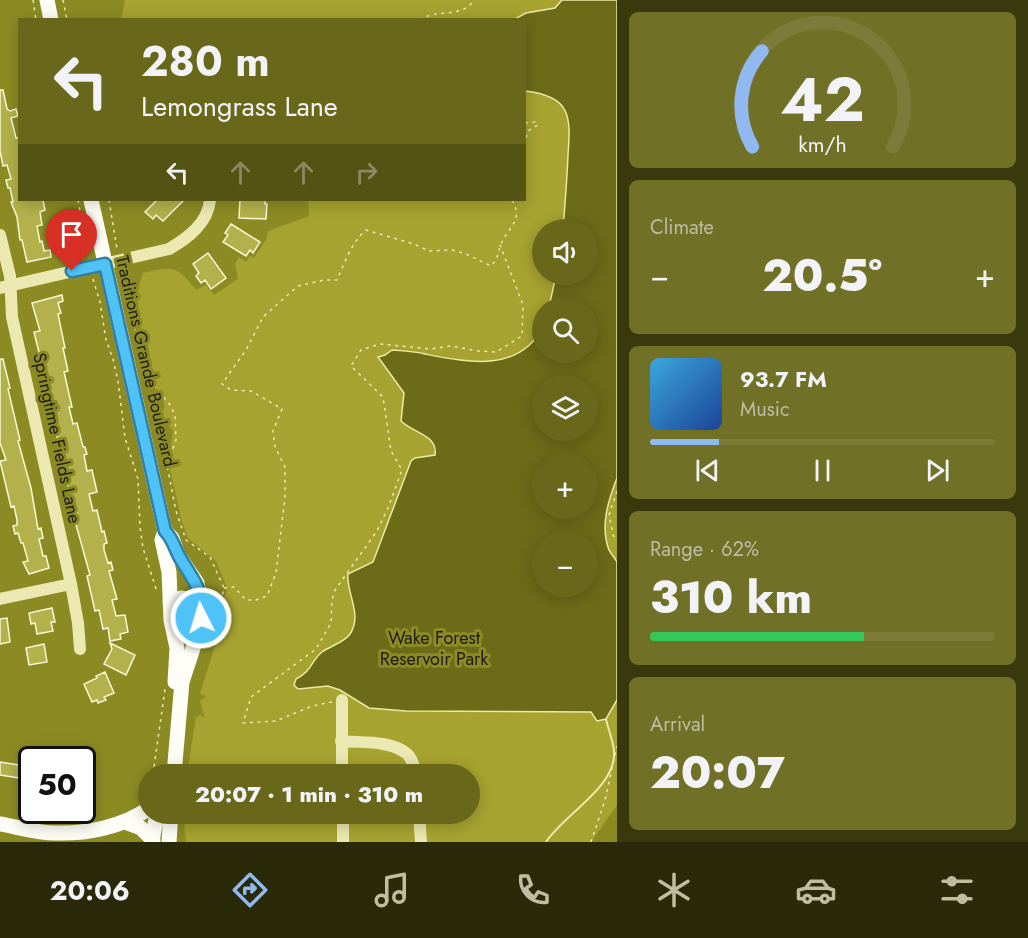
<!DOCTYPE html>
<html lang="en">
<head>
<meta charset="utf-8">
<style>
  :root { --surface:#69681a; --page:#717027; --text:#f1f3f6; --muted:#bdbea2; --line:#7c7b39; --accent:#90b9f0 }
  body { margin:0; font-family:Jost,sans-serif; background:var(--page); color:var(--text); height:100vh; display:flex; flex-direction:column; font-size:22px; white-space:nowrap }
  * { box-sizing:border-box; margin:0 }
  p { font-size:20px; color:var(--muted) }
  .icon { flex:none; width:33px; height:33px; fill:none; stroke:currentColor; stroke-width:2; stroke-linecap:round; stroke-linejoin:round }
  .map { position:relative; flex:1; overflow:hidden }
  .details { display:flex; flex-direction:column; gap:12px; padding:12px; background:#3a390e; width:411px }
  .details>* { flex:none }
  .guide { position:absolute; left:18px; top:18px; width:508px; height:183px; border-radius:0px; box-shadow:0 3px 15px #0003; background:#69681a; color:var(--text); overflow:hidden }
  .buttons { position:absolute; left:532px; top:219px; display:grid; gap:12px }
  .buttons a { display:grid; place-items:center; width:66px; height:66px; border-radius:50%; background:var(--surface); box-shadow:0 3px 15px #0003; font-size:30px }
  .speed { position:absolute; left:18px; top:746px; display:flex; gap:12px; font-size:30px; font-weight:700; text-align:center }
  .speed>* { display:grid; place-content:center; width:78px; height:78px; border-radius:50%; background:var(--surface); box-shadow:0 3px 15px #0003; line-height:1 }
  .speed .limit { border:3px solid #111; border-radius:9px; background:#fff; color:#111 }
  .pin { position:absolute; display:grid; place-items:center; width:51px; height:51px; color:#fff; margin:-62px -26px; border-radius:50% 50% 50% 0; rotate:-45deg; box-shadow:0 0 6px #0007 }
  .pin .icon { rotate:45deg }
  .me { position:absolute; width:66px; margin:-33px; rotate:355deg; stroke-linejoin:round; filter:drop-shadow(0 0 4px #0008) }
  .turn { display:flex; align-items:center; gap:21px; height:126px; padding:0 24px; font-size:27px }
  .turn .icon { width:78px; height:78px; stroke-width:2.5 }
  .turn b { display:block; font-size:42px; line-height:51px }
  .lanes { display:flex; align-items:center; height:57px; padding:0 24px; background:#0003; justify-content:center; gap:30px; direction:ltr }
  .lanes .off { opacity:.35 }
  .big { font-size:45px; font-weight:800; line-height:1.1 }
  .details .tile { flex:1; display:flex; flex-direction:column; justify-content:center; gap:9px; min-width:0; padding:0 21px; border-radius:9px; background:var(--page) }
  .details .dial { align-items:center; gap:0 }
  .dial svg { height:156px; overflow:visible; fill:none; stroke:var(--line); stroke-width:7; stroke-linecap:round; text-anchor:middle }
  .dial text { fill:var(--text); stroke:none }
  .song { display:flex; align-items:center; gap:18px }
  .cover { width:72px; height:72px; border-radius:9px; background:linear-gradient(135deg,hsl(200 70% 55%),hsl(220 70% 35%)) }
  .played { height:6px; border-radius:3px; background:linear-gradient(90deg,var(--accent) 20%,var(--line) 20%) }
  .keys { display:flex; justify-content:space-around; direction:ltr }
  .heat { display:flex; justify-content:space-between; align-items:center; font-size:33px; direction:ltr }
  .charge { height:9px; border-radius:4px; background:linear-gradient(90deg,#34c759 62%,var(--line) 0) }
  .trip { position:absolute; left:138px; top:764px; width:342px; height:60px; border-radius:30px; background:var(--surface); box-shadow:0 3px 15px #0003; font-weight:800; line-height:60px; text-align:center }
  .tabs { display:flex; height:96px; justify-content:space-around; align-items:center; background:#2a2a0a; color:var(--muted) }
  .tabs .icon { width:42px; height:42px }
  .tabs .on { color:var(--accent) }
  .tabs b { font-size:27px; color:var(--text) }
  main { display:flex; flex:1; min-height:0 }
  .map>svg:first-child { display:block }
</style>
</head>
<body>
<main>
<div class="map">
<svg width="617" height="842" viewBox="0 0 617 842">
  <rect width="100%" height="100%" fill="#8c8b23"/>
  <path fill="#a6a330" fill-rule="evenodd" d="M125,0H617V805L591,842H186L184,823L187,813H470V774H187L196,717L200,715L205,718L200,701L206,696L200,694L214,649L224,624L222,609L227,588L216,561L188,538L182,522L169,465L173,430L161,418L165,405L146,368L133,303L143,273C172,266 177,265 196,290L206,285L214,295L238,279L235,264L239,257L246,262L250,256L254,258L266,240L268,231L309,216L308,200H525V20H121ZM543,230H588V274H543ZM543,308H588V352H543ZM543,386H588V430H543ZM543,464H588V508H543ZM543,542H588V586H543Z"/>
  <path fill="#6c6b18" stroke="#ece9a5" stroke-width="1.5" fill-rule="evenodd" d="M562,0H617V478C608,501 600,526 609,550C611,554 615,558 617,562V700L606,719L597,721L591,712L406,711L369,708L340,690L328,686L298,689L294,685L296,679C312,671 311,661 322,652C330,646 345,642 350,634C363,615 346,593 348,574L373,562L411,461L415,458L435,455C438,435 413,433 401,421L404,393L378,357L385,355L392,350C403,351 414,351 425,354C466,362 520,374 543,326V352H588V308L549,307L556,275L588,274V230L563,229C565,205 567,180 568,155C571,116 571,96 525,91V20L490,19H515L526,13L555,8ZM543,386H588V430H543ZM543,464H588V508H543ZM543,542H588V586H543Z"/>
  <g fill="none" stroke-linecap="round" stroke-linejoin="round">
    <path stroke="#ece9a5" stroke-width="2" d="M546,842C564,814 617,787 614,751C613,740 608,729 606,719"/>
  </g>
  <path fill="#b3b14b" stroke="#f8f7d6" stroke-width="1.5" d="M0,90H3L7,109L10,111L16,109L18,116L11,118L16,138H20V200H43L45,210L40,212L42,225L37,226L40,242L42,241L44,251L50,250L51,257L27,262L22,240H20L17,217L11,202H13L10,188H8L6,180L11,179L7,165L3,166L0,151Z
    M157,200H184L163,221L156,215L153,219L145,212Z
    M240,200H265V204H267L266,219L239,218Z
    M231,224L260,242L253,253L250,250L246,256L223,242L228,235L225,233Z
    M208,253L226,278L211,289L205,280L201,283L196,276L199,273L193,264Z
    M62,295L63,301L58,303L61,313L58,314L65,348H63L68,371L64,372L72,407H69L73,424L77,423L83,447H85L87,454L84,455L87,471L92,470L97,492L89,494L93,511L97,510L102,532L104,531L107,543L104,544V550L108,563L111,562L113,570L109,571L117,599L112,600L116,616L125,615L128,632L120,634L121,639L110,641L108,628L103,629L99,610L95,611L87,576L90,575L73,514L77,513L65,477L61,460L64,459L60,440L58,441L47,393H49L34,332L40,331L32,303Z
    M0,359H3L10,388L8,389L20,440L18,441L31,488L38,529L41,528L43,538L39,539L43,556H46L49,568L29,574L23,562L28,561L23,543H21L18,533L15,534L13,526L17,525V520L14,506L11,507L0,461L6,460L0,443Z
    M52,608L55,622H51L53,631L37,634L35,623L31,624L29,613Z
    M7,618L10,642L0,644V619Z
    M110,643L135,655L126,675L104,664L112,649Z
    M44,644L47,662L29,665L26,648Z
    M105,672L114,693L104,697L106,700L98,703L97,700L92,702L84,684L97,678L96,676Z
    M0,762L32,767V780L0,775Z"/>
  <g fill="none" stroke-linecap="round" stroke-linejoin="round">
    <path stroke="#ebe9b1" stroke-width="1.5" stroke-dasharray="3 4.5" stroke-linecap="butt" d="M33,0L36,20
      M63,0L67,20
      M420,20C437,8 462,19 474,0
      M525,123L535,122L538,125L528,131L525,142
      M78,200L88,257
      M109,200L117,249
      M121,271L145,370L151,382L171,406L175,416L176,440L167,465L176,511L186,540L210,557L224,588L218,615L211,634
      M93,279L100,302L106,340L113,359L118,381L125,438L138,479L140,527L143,548L157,592
      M617,491L609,515L614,538L617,540
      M224,588L234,587L246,600H256L267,596L276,573L285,497V467L275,447L273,431L282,409L251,391L231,390L222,384L246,350L263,317L298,286L324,280H337C345,262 351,243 366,230L414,244L429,251L452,250L466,254L491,266C499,257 497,255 501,244C508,227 524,221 512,200
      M332,702L312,706L276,721L243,723L251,697L316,649L331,623L332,600L335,590L377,531L388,508L402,470L391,451L383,397L351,366L361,350L380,344L430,349L451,346L478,351L496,352L522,336L523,305L500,245
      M153,774L165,689
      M591,842L605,800L617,746"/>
    <path stroke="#ebe9b1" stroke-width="12" d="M0,235L10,276L12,317L71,584L78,623L80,649
      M0,288L169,249C188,238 208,223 210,200
      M0,599L71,584
      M342,700V774
      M341,741C361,743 389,740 406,753C412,757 414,767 416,774
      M343,813V842
      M419,813L421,842"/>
    <path stroke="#fefef6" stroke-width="15" d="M47,0L51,20
      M91,200L165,531L172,538L178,555L197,583L202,611L200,627L182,682L174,774
      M165,531L162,540L169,572L171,620L177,648L175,682
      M170,602L181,598L201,601
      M125,822L141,828L153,840
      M0,824C18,827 37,833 55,833C87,834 122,827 148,809
      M152,842L157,813
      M169,842L171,813"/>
  </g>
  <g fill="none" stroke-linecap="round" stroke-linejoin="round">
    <g stroke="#337fa1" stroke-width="15">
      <path id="route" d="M72,271L105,264L165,531C173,539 174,547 179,556C193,581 203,586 201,618"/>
    </g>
    <use href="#route" stroke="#4fc3f7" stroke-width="10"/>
  </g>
  <g text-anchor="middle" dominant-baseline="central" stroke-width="6" stroke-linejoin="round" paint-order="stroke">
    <g font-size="18" fill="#1d1d1d" stroke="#8c8b23">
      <text transform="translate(146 361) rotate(77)">Traditions Grande Boulevard</text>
      <text transform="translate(57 438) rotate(78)">Springtime Fields Lane</text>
    </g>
    <g font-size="18" fill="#1d1c1b" stroke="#8c8b23">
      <text x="434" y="638">Wake Forest<tspan x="434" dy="21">Reservoir Park</tspan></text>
    </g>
  </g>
</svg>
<div class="buttons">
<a><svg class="icon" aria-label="sound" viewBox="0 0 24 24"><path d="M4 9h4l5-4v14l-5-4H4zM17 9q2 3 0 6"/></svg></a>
<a><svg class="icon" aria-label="search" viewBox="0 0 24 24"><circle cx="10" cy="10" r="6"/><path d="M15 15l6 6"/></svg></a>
<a><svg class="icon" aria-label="layers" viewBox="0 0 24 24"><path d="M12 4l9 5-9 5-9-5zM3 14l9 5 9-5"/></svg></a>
<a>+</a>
<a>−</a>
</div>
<div class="speed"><div class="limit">50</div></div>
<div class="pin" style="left:72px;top:271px;background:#d93025"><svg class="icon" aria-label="arrive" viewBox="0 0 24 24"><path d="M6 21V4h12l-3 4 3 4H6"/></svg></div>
<svg class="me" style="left:201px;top:618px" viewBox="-20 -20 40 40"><circle r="17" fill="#4fc3f7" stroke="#fff" stroke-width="3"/><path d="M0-11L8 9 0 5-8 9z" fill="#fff"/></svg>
<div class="trip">20:07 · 1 min · 310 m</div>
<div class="guide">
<div class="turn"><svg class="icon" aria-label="left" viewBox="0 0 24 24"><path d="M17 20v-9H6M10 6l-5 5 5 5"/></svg><div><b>280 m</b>Lemongrass Lane</div></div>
<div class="lanes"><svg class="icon" aria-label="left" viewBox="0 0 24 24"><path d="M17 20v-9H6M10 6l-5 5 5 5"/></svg><svg class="icon off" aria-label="ahead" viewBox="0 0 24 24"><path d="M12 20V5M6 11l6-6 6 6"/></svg><svg class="icon off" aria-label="ahead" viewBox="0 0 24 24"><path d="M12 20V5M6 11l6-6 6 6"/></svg><svg class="icon off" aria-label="right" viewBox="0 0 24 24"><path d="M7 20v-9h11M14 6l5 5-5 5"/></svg></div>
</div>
</div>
<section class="details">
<div class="tile dial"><svg viewBox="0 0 100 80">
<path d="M14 69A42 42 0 1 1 86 69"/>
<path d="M14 69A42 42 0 0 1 19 20" stroke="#90b9f0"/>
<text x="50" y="56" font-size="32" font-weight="700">42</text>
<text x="50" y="72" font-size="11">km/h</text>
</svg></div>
<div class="tile"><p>Climate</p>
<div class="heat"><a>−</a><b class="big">20.5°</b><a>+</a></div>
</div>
<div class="tile">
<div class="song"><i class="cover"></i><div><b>93.7 FM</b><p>Music</p></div></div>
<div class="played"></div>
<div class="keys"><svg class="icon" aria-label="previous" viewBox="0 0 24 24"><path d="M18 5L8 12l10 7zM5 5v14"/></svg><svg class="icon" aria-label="pause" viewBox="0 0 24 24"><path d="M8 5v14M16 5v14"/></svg><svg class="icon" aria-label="next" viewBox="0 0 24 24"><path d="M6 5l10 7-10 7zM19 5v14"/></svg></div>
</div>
<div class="tile"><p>Range · 62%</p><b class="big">310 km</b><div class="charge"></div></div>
<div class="tile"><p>Arrival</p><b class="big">20:07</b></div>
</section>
</main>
<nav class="tabs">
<b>20:06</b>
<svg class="icon on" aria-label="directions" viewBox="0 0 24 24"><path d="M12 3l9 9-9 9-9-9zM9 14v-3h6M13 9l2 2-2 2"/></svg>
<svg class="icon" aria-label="music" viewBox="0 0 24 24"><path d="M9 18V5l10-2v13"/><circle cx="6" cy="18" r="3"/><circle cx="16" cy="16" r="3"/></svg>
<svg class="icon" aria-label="phone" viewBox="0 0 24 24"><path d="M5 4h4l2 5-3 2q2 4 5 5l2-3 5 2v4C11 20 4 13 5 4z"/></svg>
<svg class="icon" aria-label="climate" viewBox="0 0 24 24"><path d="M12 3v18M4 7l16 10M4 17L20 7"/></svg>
<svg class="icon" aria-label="car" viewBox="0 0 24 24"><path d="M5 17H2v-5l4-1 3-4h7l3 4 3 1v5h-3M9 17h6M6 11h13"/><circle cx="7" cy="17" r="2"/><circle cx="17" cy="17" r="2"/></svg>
<svg class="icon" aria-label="filters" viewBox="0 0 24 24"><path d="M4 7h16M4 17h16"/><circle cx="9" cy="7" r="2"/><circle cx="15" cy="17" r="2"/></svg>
</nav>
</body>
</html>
